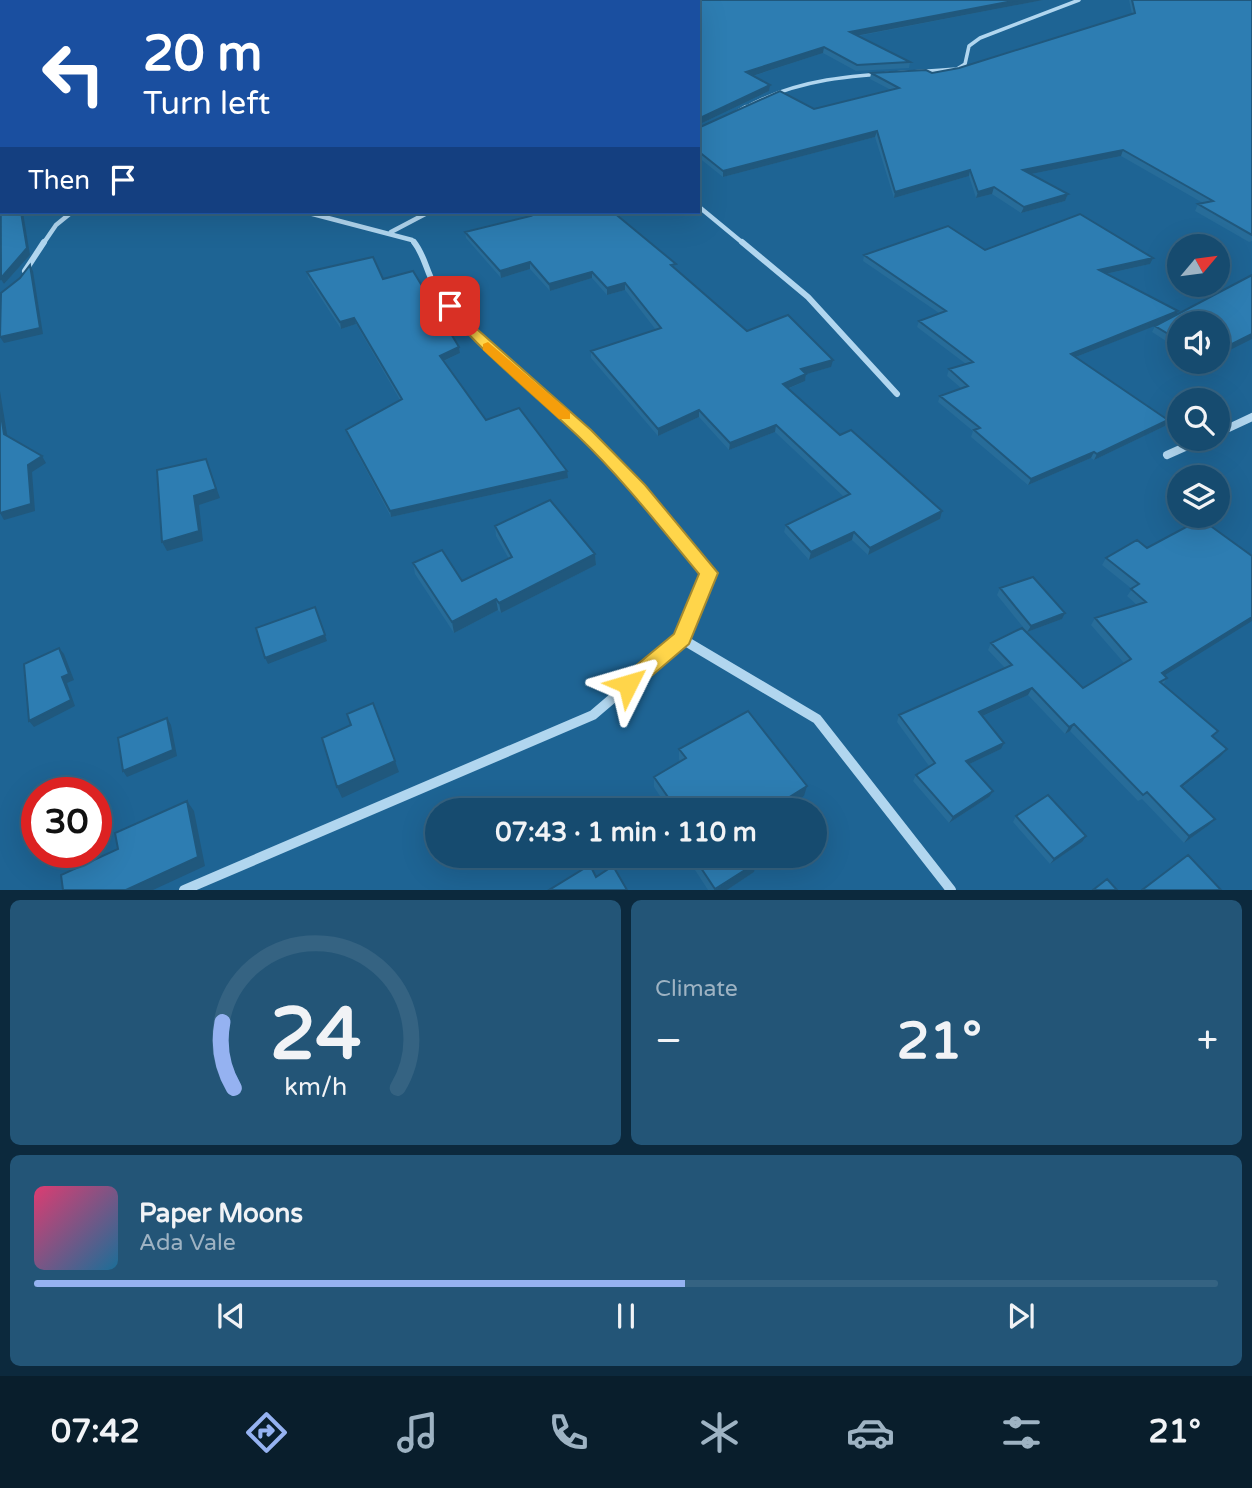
<!DOCTYPE html>
<html lang="en">
<head>
<meta charset="utf-8">
<style>
  :root { --surface:#164b6f; --page:#235577; --text:#f1f3f6; --muted:#9eb3c3; --line:#356382; --accent:#95b2f1 }
  body { margin:0; font-family:"Varela Round",sans-serif; background:var(--page); color:var(--text); height:100vh; display:flex; flex-direction:column; font-size:26px; white-space:nowrap }
  * { box-sizing:border-box; margin:0 }
  p { font-size:23px; color:var(--muted) }
  .icon { flex:none; width:38px; height:38px; fill:none; stroke:currentColor; stroke-width:2; stroke-linecap:round; stroke-linejoin:round }
  .map { position:relative; height:890px; overflow:hidden }
  .sheet { display:flex; flex-direction:column; gap:10px; padding:10px; background:#0c293d; flex:1 }
  .sheet>* { flex:none }
  .top-card { position:absolute; left:0px; top:0px; width:700px; height:214px; box-shadow:0 7px 28px #0002,0 0 0 2px var(--line); background:#1a4fa0; color:#fff; overflow:hidden }
  .needle { width:46px; rotate:61deg }
  .buttons { position:absolute; left:1167px; top:234px; display:grid; gap:14px }
  .buttons a { display:grid; place-items:center; width:63px; height:63px; border-radius:50%; background:var(--surface); box-shadow:0 7px 28px #0002,0 0 0 2px var(--line); font-size:35px }
  .speed { position:absolute; left:21px; top:777px; display:flex; gap:14px; font-size:35px; font-weight:700; text-align:center }
  .speed>* { display:grid; place-content:center; width:91px; height:91px; border-radius:50%; background:var(--surface); box-shadow:0 7px 28px #0002,0 0 0 2px var(--line); line-height:1 }
  .speed .limit { border:10px solid #d22; background:#fff; color:#111 }
  .pin { position:absolute; display:grid; place-items:center; width:60px; height:60px; color:#fff; margin:-30px; border-radius:14px; box-shadow:0 4px 10px #0006 }
  .me { position:absolute; width:77px; margin:-38px; rotate:50deg; stroke-linejoin:round; filter:drop-shadow(0 0 5px #0008) }
  .turn { display:flex; align-items:center; gap:24px; height:147px; padding:0 28px; font-size:32px }
  .turn .icon { width:91px; height:91px; stroke-width:2.5 }
  .turn b { display:block; font-size:49px; line-height:60px }
  .then { display:flex; align-items:center; height:66px; padding:0 28px; background:#0003; gap:14px; font-size:26px }
  .big { font-size:52px; font-weight:800; line-height:1.1 }
  .sheet .widget { flex:1; display:flex; flex-direction:column; justify-content:center; gap:10px; min-width:0; padding:0 24px; border-radius:10px; background:var(--page) }
  .sheet .dial { align-items:center; gap:0 }
  .dial svg { height:182px; overflow:visible; fill:none; stroke:var(--line); stroke-width:7; stroke-linecap:round; text-anchor:middle }
  .dial text { fill:var(--text); stroke:none }
  .song { display:flex; align-items:center; gap:21px }
  .cover { width:84px; height:84px; border-radius:10px; background:linear-gradient(135deg,hsl(340 70% 55%),hsl(200 70% 35%)) }
  .played { height:7px; border-radius:4px; background:linear-gradient(90deg,var(--accent) 55%,var(--line) 55%) }
  .keys { display:flex; justify-content:space-around; direction:ltr }
  .heat { display:flex; justify-content:space-between; align-items:center; font-size:38px; direction:ltr }
  .sheet .tiles { flex:1; display:grid; gap:10px; grid-template-columns:1fr 1fr }
  .widget:last-child { grid-column:span 2 }
  .trip { position:absolute; left:425px; top:798px; width:402px; height:70px; border-radius:35px; background:var(--surface); box-shadow:0 7px 28px #0002,0 0 0 2px var(--line); font-weight:800; line-height:70px; text-align:center }
  .dock { display:flex; height:112px; justify-content:space-around; align-items:center; background:#091e2c; color:var(--muted) }
  .dock .icon { width:49px; height:49px }
  .dock .on { color:var(--accent) }
  .dock b { font-size:32px; color:var(--text) }
  .map>svg:first-child { display:block }
</style>
</head>
<body>
<div class="map">
<svg width="1252" height="890" viewBox="0 0 1252 890">
  <rect width="100%" height="100%" fill="#1e6494"/>
  <g fill="none" stroke-linecap="round" stroke-linejoin="round">
    <path stroke="#b1d6ef" stroke-width="3.5" d="M137,0L144,2
      M743,109C809,71 884,75 957,69L965,64L969,46L980,38L1079,0"/>
    <path stroke="#b1d6ef" stroke-width="4.5" d="M734,114L746,107
      M698,206L744,244
      M305,212L412,240L415,244
      M391,232L429,212
      M43,244L56,225L72,212"/>
    <path stroke="#b1d6ef" stroke-width="6" d="M414,242C425,256 426,271 435,286C467,336 519,374 563,413
      M742,242L808,297L897,394
      M25,271L44,242"/>
    <path stroke="#b1d6ef" stroke-width="8" d="M561,411L639,489L709,573L688,625
      M1218,433L1252,417
      M1167,455L1203,439"/>
    <path stroke="#b1d6ef" stroke-width="10" d="M688,623L682,639L817,719L951,890
      M184,890L593,715L682,639"/>
  </g>
  <path fill="#276c99" d="M0,0L143,1L1043,0L858,36L910,62L909,68L856,71L823,53L753,76L769,91L698,125V2H2V212L30,255L4,284L0,278Z
    M1129,0H1252V241L1249,242L1195,211L1198,204L1203,203L1121,156L1031,174L1068,194L1065,201L1021,213L992,194L976,198L969,176L894,198L875,137L723,177L698,157V128L814,109L891,90L870,79L871,73H932L959,68L1132,14Z
    M524,212H613L676,269L747,331L831,367L806,374L805,381L788,389L840,435L940,519L868,555L852,540L809,560L784,532L786,525L844,497L775,432L729,450L699,417L658,436L591,358V351L656,330L625,290L607,295L592,278L550,291L530,269L501,278L466,238L465,232L527,217Z
    M985,250L1150,264L1106,274L1178,311L1176,315L1180,324V350L1152,332L1155,326L1158,324L1076,357L1168,420L1165,426L1094,460L1091,458L1028,485L971,437L973,431L938,402L940,396L961,388L947,376L949,369L966,364L917,327L919,321L939,313L863,261L864,255Z
    M307,272L383,279L459,347L460,353L444,361L486,420L568,478L391,517L348,436L346,430L400,400L356,324L341,329L308,278Z
    M495,526L595,554L596,565L501,613L498,610L454,633L415,574L413,563L462,581L509,559L496,536Z
    M1137,540L1165,676L1167,678L1163,685L1213,737L1227,749L1221,756L1183,787L1215,819L1209,825L1184,843L1142,799L1138,801L1070,731L1065,734L1028,695L983,716L1001,749L969,764L989,797L949,823L913,781L916,775L929,766L897,722L899,715L1005,668L988,650L991,643L1083,688L1124,663L1091,625L1095,618L1137,605L1127,596L1132,589L1102,565L1106,558Z
    M1000,588L1062,619L1027,632L997,595Z
    M679,749L804,796L793,803L795,807V810H669L654,787V777L680,762L679,759Z
    M1016,816L1082,842L1050,864L1013,822Z
    M686,856H751L754,872L727,890H708Z"/>
  <path fill="#20587d" d="M1018,0H1043L850,37V32Z
    M824,47L823,53L746,78V72Z
    M770,85L769,91L698,125V119Z
    M877,131L875,137L723,177V171Z
    M1123,150L1121,156L1021,176L1023,170Z
    M970,170L969,176L894,198L895,192Z
    M994,187L992,194L976,198L978,192Z
    M1068,194L1065,201L1021,213L1024,207Z
    M21,212H23L30,255L4,284L0,278V271Z
    M1153,258L1150,264L1096,276L1099,270Z
    M530,262V269L501,278L500,271Z
    M30,265L33,271L43,334L4,343L0,337Z
    M592,272V278L550,291L549,284Z
    M625,283V290L607,295V288Z
    M1178,311L1175,318L1068,360L1071,354Z
    M354,318L356,324L341,329L340,322Z
    M1252,334V339L1218,356V351Z
    M459,347L460,353L441,362L440,356Z
    M833,360L831,367L800,376L801,369Z
    M806,374L805,381L782,391L783,384Z
    M0,391L8,440L4,434L0,409Z
    M699,410V417L658,436V429Z
    M1168,420L1165,426L1094,460L1097,454Z
    M776,425L775,432L729,450L730,443Z
    M1094,452L1091,458L1028,485L1031,479Z
    M42,456L46,463L32,472L35,511L4,520L0,513L28,465Z
    M206,459L220,498L199,505L203,541L167,551L162,542L194,496Z
    M567,471L568,478L391,517L390,511Z
    M942,511L940,519L868,555L870,548Z
    M854,532L852,540L809,560L811,552Z
    M595,554L596,565L501,613L499,603Z
    M496,599L498,610L454,633L452,622Z
    M1065,613L1062,619L1027,632L1031,626Z
    M1252,617V621L1157,680L1162,673Z
    M325,635L327,641L268,664L265,658Z
    M59,648L64,654L74,680L67,683L75,706L34,727L29,721L62,677Z
    M1032,688L1028,695L976,719L979,712Z
    M167,718L171,725L177,756L127,777L123,771Z
    M1074,724L1070,731L1065,734L1069,727Z
    M1004,743L1001,749L963,767L966,761Z
    M1227,749L1221,756L1176,792L1181,786Z
    M395,761L399,772L342,798L337,787Z
    M807,786L804,796L786,808L788,798Z
    M993,791L989,797L949,823L953,817Z
    M187,801L194,811L205,866L153,890H126Z
    M1215,819L1209,825L1184,843L1189,836Z
    M1086,836L1082,842L1050,864L1054,859Z
    M756,863L754,872L727,890H715Z"/>
  <path fill="#2d7db2" stroke="#20587d" stroke-width="2" d="M0,0H140L143,1L144,0H412L414,1V0H1018L850,32L910,62L857,65L824,47L746,72L770,85L698,119V2H2V212H21L27,248L1,278Z
    M1132,0H1252V235L1198,204L1213,201L1123,150L1023,170L1068,194L1024,207L994,187L978,192L970,170L895,192L877,131L723,171L698,151V128L780,91L814,109L899,88L871,73L926,70L932,73L959,68L1135,13Z
    M528,212H613L676,264L671,265L747,331L788,315L833,360L801,369L806,374L783,384L840,435L851,430L942,511L870,548L854,532L811,552L786,525L850,494L776,425L730,443L699,410L658,429L591,351L661,328L625,283L607,288L592,272L549,284L530,262L500,271L465,232L531,216Z
    M1080,214L1153,258L1099,270L1178,311L1071,354L1168,420L1097,454L1094,452L1031,479L974,430L980,428L940,396L968,386L949,369L973,362L919,321L946,311L864,255L948,226L985,250Z
    M373,257L383,279L413,271L459,347L440,356L486,420L519,408L567,471L390,511L346,430L402,399L354,318L340,322L307,272Z
    M30,265L40,328L0,337L1,293L20,278Z
    M1252,275V334L1218,351V324H1180V341L1155,326Z
    M0,409L4,434L42,456L28,465L31,504L0,513Z
    M206,459L216,489L194,496L199,531L162,542L157,470Z
    M550,500L595,554L499,603L496,599L452,622L413,563L442,550L462,581L512,557L495,526Z
    M1201,519L1252,556V617L1162,673L1167,678L1160,682L1218,731L1212,736L1227,749L1181,786L1215,819L1189,836L1147,792L1143,795L1074,724L1069,727L1032,688L979,712L1004,743L966,761L993,791L953,817L916,775L935,763L899,715L1012,665L991,643L1022,628L1083,688L1131,659L1095,618L1146,602L1131,589L1139,584L1106,558L1137,540L1147,548Z
    M1033,577L1065,613L1031,626L1000,588Z
    M315,607L325,635L265,658L256,628Z
    M59,648L69,674L62,677L71,700L29,721L24,664Z
    M373,703L395,761L337,787L322,738L351,725L347,714Z
    M748,711L807,786L788,798L795,807L790,810H677L654,777L686,758L679,749Z
    M167,718L173,750L123,771L118,738Z
    M1048,795L1086,836L1054,859L1016,816Z
    M187,801L198,857L126,890H63L61,875L118,849L115,833Z
    M1188,855L1221,890H1142Z
    M693,856H751L756,863L715,889Z
    M590,865L596,877L613,866L627,890H549Z
    M1107,879L1117,890H1093Z"/>
  <path fill="#ffd54a" stroke="#a68a30" stroke-width="2" d="M446,303H455L478,330L591,430L645,485L718,573L689,644L635,690L628,693L621,690L618,684L621,678L674,634L699,574C660,527 622,478 578,436C534,394 485,356 446,309Z"/>
  <path fill="#f59e0b" d="M488,342L570,412V419H559L483,350V344Z"/>
</svg>
<div class="buttons">
<a><svg class="needle" viewBox="-14 -14 28 28"><path d="M0-13l5 13h-10z" fill="#e53935"/><path d="M0 13l5-13h-10z" fill="#9eb3c3"/></svg></a>
<a><svg class="icon" aria-label="sound" viewBox="0 0 24 24"><path d="M4 9h4l5-4v14l-5-4H4zM17 9q2 3 0 6"/></svg></a>
<a><svg class="icon" aria-label="search" viewBox="0 0 24 24"><circle cx="10" cy="10" r="6"/><path d="M15 15l6 6"/></svg></a>
<a><svg class="icon" aria-label="layers" viewBox="0 0 24 24"><path d="M12 4l9 5-9 5-9-5zM3 14l9 5 9-5"/></svg></a>
</div>
<div class="speed"><div class="limit">30</div></div>
<div class="pin" style="left:450px;top:306px;background:#d93025"><svg class="icon" aria-label="arrive" viewBox="0 0 24 24"><path d="M6 21V4h12l-3 4 3 4H6"/></svg></div>
<svg class="me" style="left:628px;top:684px" viewBox="-20 -20 40 40"><path d="M0-17L14 15 0 8-14 15z" fill="#ffd54a" stroke="#fff" stroke-width="4"/></svg>
<div class="trip">07:43 · 1 min · 110 m</div>
<div class="top-card">
<div class="turn"><svg class="icon" aria-label="left" viewBox="0 0 24 24"><path d="M17 20v-9H6M10 6l-5 5 5 5"/></svg><div><b>20 m</b>Turn left</div></div>
<div class="then">Then<svg class="icon" aria-label="arrive" viewBox="0 0 24 24"><path d="M6 21V4h12l-3 4 3 4H6"/></svg></div>
</div>
</div>
<section class="sheet">
<div class="tiles">
<div class="widget dial"><svg viewBox="0 0 100 80">
<path d="M14 69A42 42 0 1 1 86 69"/>
<path d="M14 69A42 42 0 0 1 9 40" stroke="#95b2f1"/>
<text x="50" y="56" font-size="32" font-weight="700">24</text>
<text x="50" y="72" font-size="11">km/h</text>
</svg></div>
<div class="widget"><p>Climate</p>
<div class="heat"><a>−</a><b class="big">21°</b><a>+</a></div>
</div>
<div class="widget">
<div class="song"><i class="cover"></i><div><b>Paper Moons</b><p>Ada Vale</p></div></div>
<div class="played"></div>
<div class="keys"><svg class="icon" aria-label="previous" viewBox="0 0 24 24"><path d="M18 5L8 12l10 7zM5 5v14"/></svg><svg class="icon" aria-label="pause" viewBox="0 0 24 24"><path d="M8 5v14M16 5v14"/></svg><svg class="icon" aria-label="next" viewBox="0 0 24 24"><path d="M6 5l10 7-10 7zM19 5v14"/></svg></div>
</div>
</div>
</section>
<nav class="dock">
<b>07:42</b>
<svg class="icon on" aria-label="directions" viewBox="0 0 24 24"><path d="M12 3l9 9-9 9-9-9zM9 14v-3h6M13 9l2 2-2 2"/></svg>
<svg class="icon" aria-label="music" viewBox="0 0 24 24"><path d="M9 18V5l10-2v13"/><circle cx="6" cy="18" r="3"/><circle cx="16" cy="16" r="3"/></svg>
<svg class="icon" aria-label="phone" viewBox="0 0 24 24"><path d="M5 4h4l2 5-3 2q2 4 5 5l2-3 5 2v4C11 20 4 13 5 4z"/></svg>
<svg class="icon" aria-label="climate" viewBox="0 0 24 24"><path d="M12 3v18M4 7l16 10M4 17L20 7"/></svg>
<svg class="icon" aria-label="car" viewBox="0 0 24 24"><path d="M5 17H2v-5l4-1 3-4h7l3 4 3 1v5h-3M9 17h6M6 11h13"/><circle cx="7" cy="17" r="2"/><circle cx="17" cy="17" r="2"/></svg>
<svg class="icon" aria-label="filters" viewBox="0 0 24 24"><path d="M4 7h16M4 17h16"/><circle cx="9" cy="7" r="2"/><circle cx="15" cy="17" r="2"/></svg>
<b>21°</b>
</nav>
</body>
</html>
